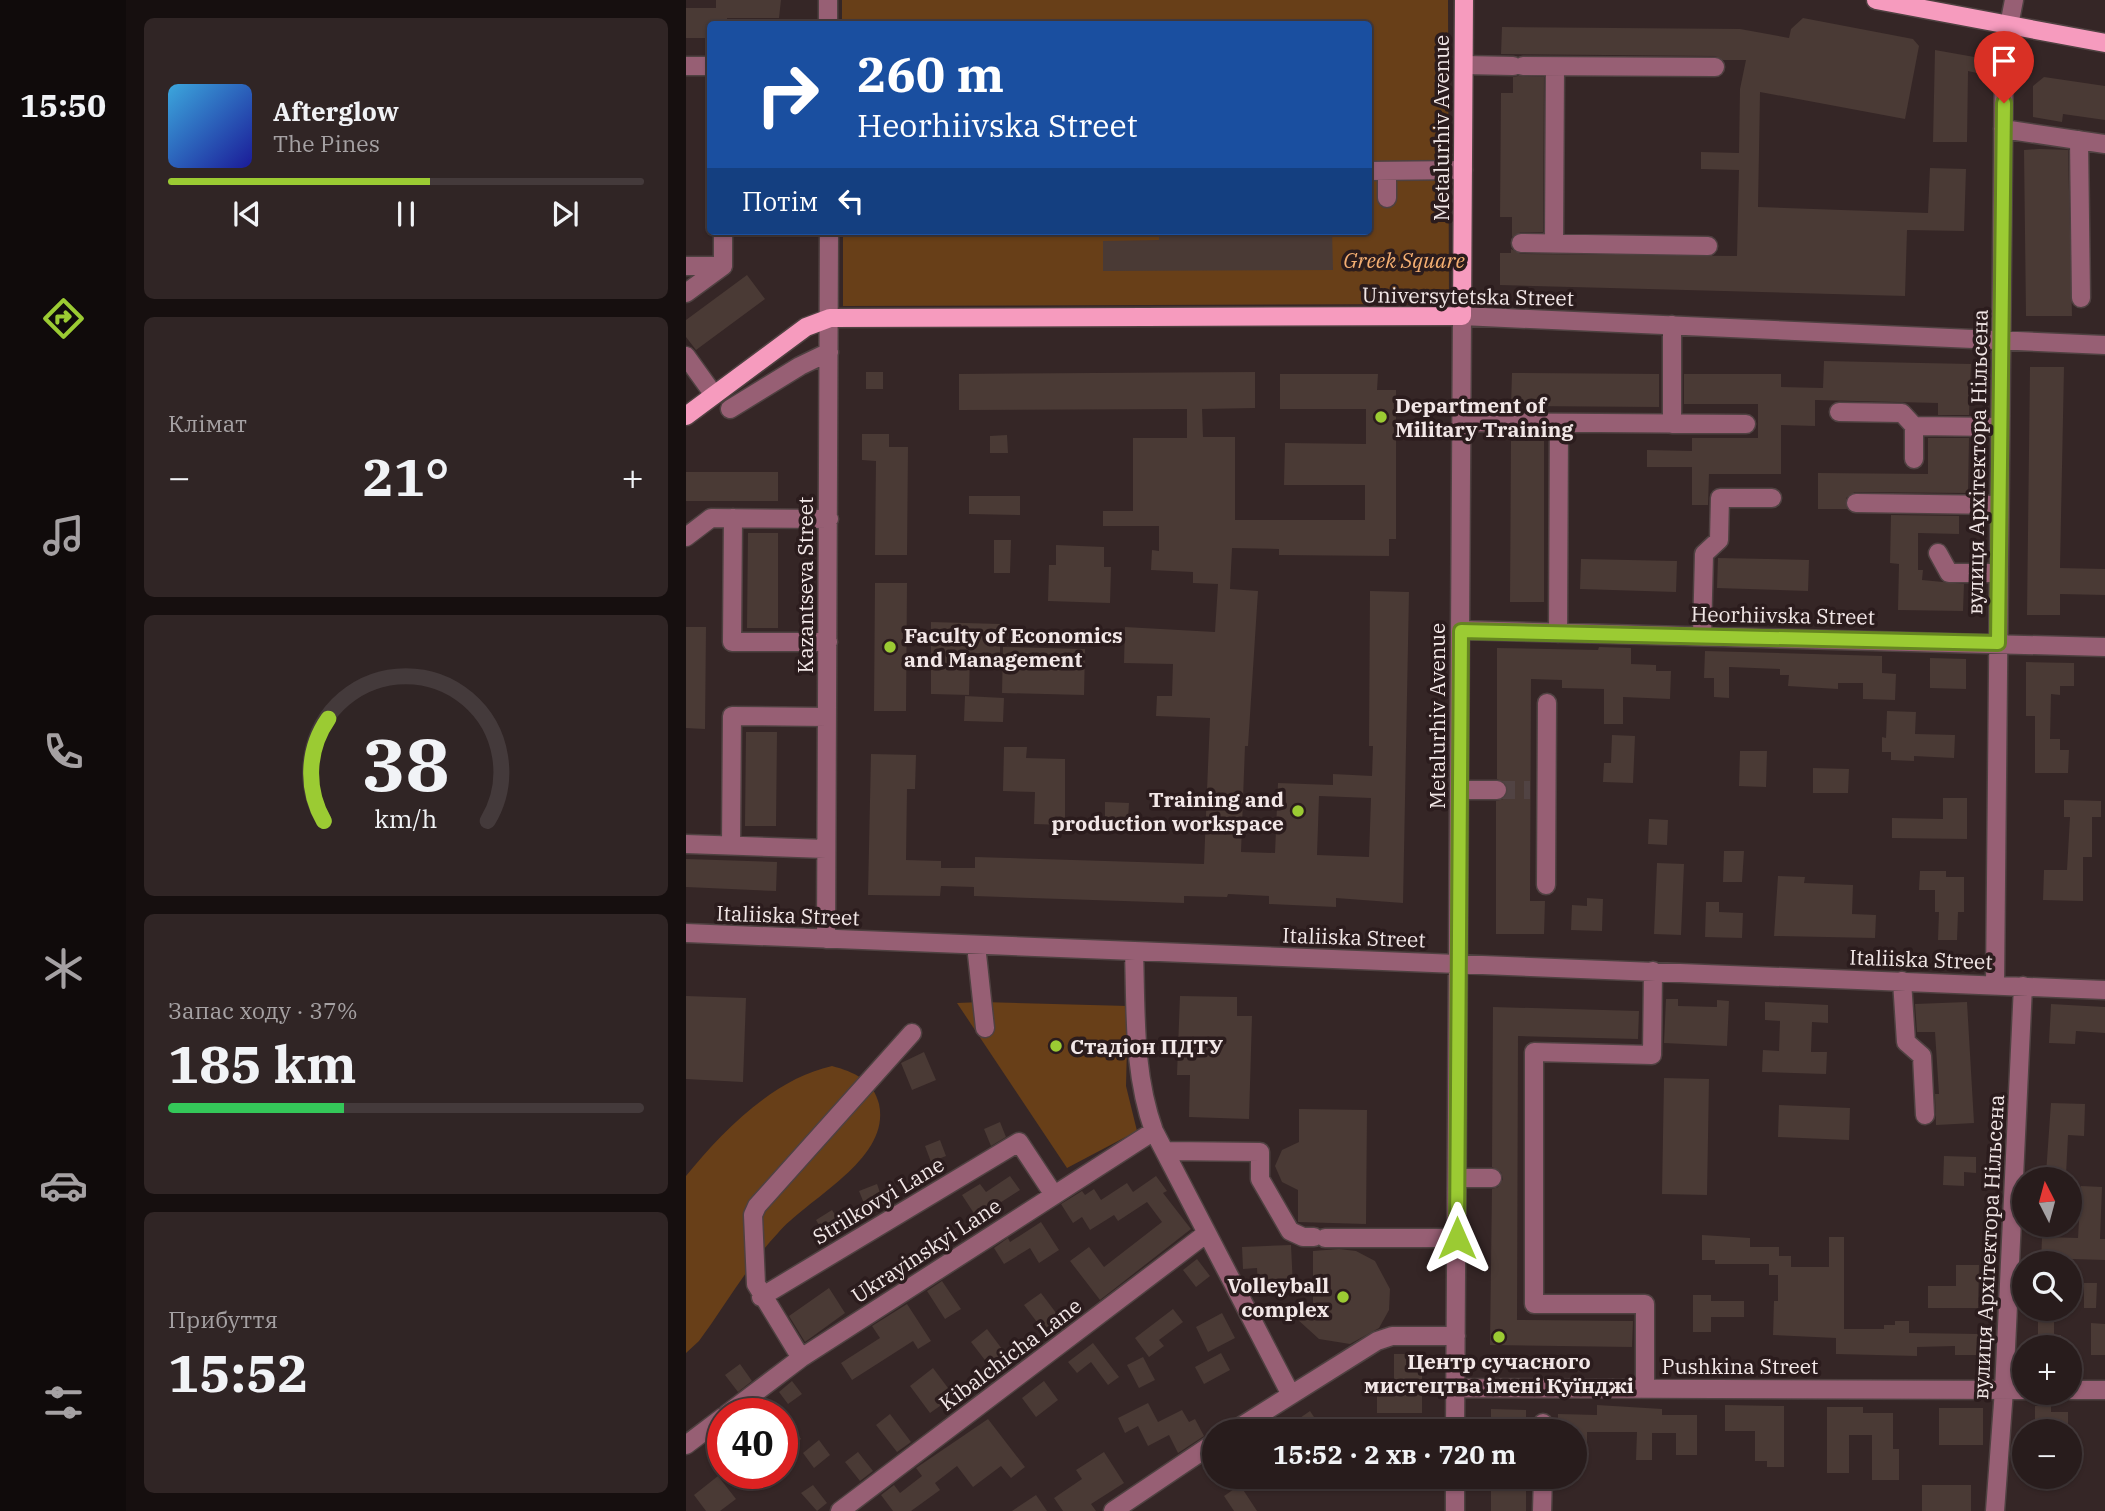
<!DOCTYPE html>
<html lang="uk">
<head>
<meta charset="utf-8">
<style>
  :root { --surface:#281c1c; --page:#302525; --text:#f1f3f6; --muted:#a5a1a3; --line:#443a3b; --accent:#9bcb33 }
  body { margin:0; font-family:"IBM Plex Serif",serif; background:var(--page); color:var(--text); height:100vh; display:flex; flex-direction:column; font-size:26px; white-space:nowrap }
  * { box-sizing:border-box; margin:0 }
  p { font-size:23px; color:var(--muted) }
  .icon { flex:none; width:38px; height:38px; fill:none; stroke:currentColor; stroke-width:2; stroke-linecap:round; stroke-linejoin:round }
  .map { position:relative; flex:1; overflow:hidden }
  .sheet { display:flex; flex-direction:column; gap:18px; padding:18px; background:#160f0f; width:560px }
  .sheet>* { flex:none }
  .top-card { position:absolute; left:21px; top:21px; width:665px; height:214px; border-radius:7px; box-shadow:0 2px 5px #0004,0 0 0 2px var(--line); background:#1a4fa0; color:#fff; overflow:hidden }
  .needle { width:46px; rotate:354deg }
  .controls { position:absolute; left:1326px; top:1167px; display:grid; gap:14px }
  .controls a { display:grid; place-items:center; width:70px; height:70px; border-radius:50%; background:var(--surface); box-shadow:0 2px 5px #0004,0 0 0 2px var(--line); font-size:35px }
  .speed { position:absolute; left:21px; top:1398px; display:flex; gap:14px; font-size:35px; font-weight:700; text-align:center }
  .speed>* { display:grid; place-content:center; width:91px; height:91px; border-radius:50%; background:var(--surface); box-shadow:0 2px 5px #0004,0 0 0 2px var(--line); line-height:1 }
  .speed .limit { border:10px solid #d22; background:#fff; color:#111 }
  .pin { position:absolute; display:grid; place-items:center; width:60px; height:60px; color:#fff; margin:-72px -30px; border-radius:50% 50% 50% 0; rotate:-45deg; box-shadow:0 0 7px #0007 }
  .pin .icon { rotate:45deg }
  .me { position:absolute; width:77px; margin:-38px; rotate:0deg; stroke-linejoin:round; filter:drop-shadow(0 0 5px #0008) }
  .turn { display:flex; align-items:center; gap:24px; height:147px; padding:0 35px; font-size:32px }
  .turn .icon { width:91px; height:91px; stroke-width:2.5 }
  .turn b { display:block; font-size:49px; line-height:60px }
  .then { display:flex; align-items:center; height:66px; padding:0 35px; background:#0003; gap:14px; font-size:26px }
  .big { font-size:52px; font-weight:700; line-height:1.1 }
  .sheet .widget { flex:1; display:flex; flex-direction:column; justify-content:center; gap:10px; min-width:0; padding:0 24px; border-radius:10px; background:var(--page) }
  .sheet .dial { align-items:center; gap:0 }
  .dial svg { height:182px; overflow:visible; fill:none; stroke:var(--line); stroke-width:7; stroke-linecap:round; text-anchor:middle }
  .dial text { fill:var(--text); stroke:none }
  .song { display:flex; align-items:center; gap:21px }
  .cover { width:84px; height:84px; border-radius:10px; background:linear-gradient(135deg,hsl(200 70% 55%),hsl(240 70% 35%)) }
  .played { height:7px; border-radius:4px; background:linear-gradient(90deg,var(--accent) 55%,var(--line) 55%) }
  .keys { display:flex; justify-content:space-around; direction:ltr }
  .heat { display:flex; justify-content:space-between; align-items:center; font-size:38px; direction:ltr }
  .charge { height:10px; border-radius:5px; background:linear-gradient(90deg,#34c759 37%,var(--line) 0) }
  .trip { position:absolute; left:516px; top:1419px; width:385px; height:70px; border-radius:35px; background:var(--surface); box-shadow:0 2px 5px #0004,0 0 0 2px var(--line); font-weight:700; line-height:70px; text-align:center }
  main { display:flex; flex:1; min-height:0 }
  .dock { display:flex; flex-direction:column; width:126px; justify-content:space-around; align-items:center; background:#100b0b; color:var(--muted) }
  .dock .icon { width:49px; height:49px }
  .dock .selected { color:var(--accent) }
  .dock b { font-size:32px; color:var(--text) }
  .map>svg:first-child { display:block }
</style>
</head>
<body>
<main>
<nav class="dock">
<b>15:50</b>
<svg class="icon selected" aria-label="directions" viewBox="0 0 24 24"><path d="M12 3l9 9-9 9-9-9zM9 14v-3h6M13 9l2 2-2 2"/></svg>
<svg class="icon" aria-label="music" viewBox="0 0 24 24"><path d="M9 18V5l10-2v13"/><circle cx="6" cy="18" r="3"/><circle cx="16" cy="16" r="3"/></svg>
<svg class="icon" aria-label="phone" viewBox="0 0 24 24"><path d="M5 4h4l2 5-3 2q2 4 5 5l2-3 5 2v4C11 20 4 13 5 4z"/></svg>
<svg class="icon" aria-label="climate" viewBox="0 0 24 24"><path d="M12 3v18M4 7l16 10M4 17L20 7"/></svg>
<svg class="icon" aria-label="car" viewBox="0 0 24 24"><path d="M5 17H2v-5l4-1 3-4h7l3 4 3 1v5h-3M9 17h6M6 11h13"/><circle cx="7" cy="17" r="2"/><circle cx="17" cy="17" r="2"/></svg>
<svg class="icon" aria-label="filters" viewBox="0 0 24 24"><path d="M4 7h16M4 17h16"/><circle cx="9" cy="7" r="2"/><circle cx="15" cy="17" r="2"/></svg>
</nav>
<section class="sheet">
<div class="widget">
<div class="song"><i class="cover"></i><div><b>Afterglow</b><p>The Pines</p></div></div>
<div class="played"></div>
<div class="keys"><svg class="icon" aria-label="previous" viewBox="0 0 24 24"><path d="M18 5L8 12l10 7zM5 5v14"/></svg><svg class="icon" aria-label="pause" viewBox="0 0 24 24"><path d="M8 5v14M16 5v14"/></svg><svg class="icon" aria-label="next" viewBox="0 0 24 24"><path d="M6 5l10 7-10 7zM19 5v14"/></svg></div>
</div>
<div class="widget"><p>Клімат</p>
<div class="heat"><a>−</a><b class="big">21°</b><a>+</a></div>
</div>
<div class="widget dial"><svg viewBox="0 0 100 80">
<path d="M14 69A42 42 0 1 1 86 69"/>
<path d="M14 69A42 42 0 0 1 16 24" stroke="#9bcb33"/>
<text x="50" y="56" font-size="32" font-weight="700">38</text>
<text x="50" y="72" font-size="11">km/h</text>
</svg></div>
<div class="widget"><p>Запас ходу · 37%</p><b class="big">185 km</b><div class="charge"></div></div>
<div class="widget"><p>Прибуття</p><b class="big">15:52</b></div>
</section>
<div class="map">
<svg width="1419" height="1511" viewBox="0 0 1419 1511">
  <rect width="100%" height="100%" fill="#352626"/>
  <path fill="#683f18" d="M156,0H762L763,304L157,306V231H682V24H156Z
    M296,1002L442,1006L440,1086L451,1131L381,1168L271,1003Z
    M146,1066C168,1072 187,1080 193,1104C205,1159 123,1197 92,1233C62,1265 39,1306 13,1341L0,1353V1176C37,1130 88,1079 146,1066Z"/>
  <path fill="#4a3a35" fill-rule="evenodd" d="M30,0H95L93,18H41V24H24V38H0V8H30Z
    M1117,18L1227,39L1233,46L1219,119L1074,92L1072,207L1242,213L1244,168L1280,169L1278,231L1221,230L1219,296L814,285V253H825V249L835,254L1051,256L1053,170L1015,169V152L1053,153L1054,89L1060,60H1037L1029,56L815,54L816,27L1054,29L1103,38L1105,29Z
    M1249,50L1294,58L1291,73L1282,71L1281,142H1247Z
    M832,76L858,77L857,232H835L826,237V217H814L815,93H827V77Z
    M1358,77L1419,86V120L1377,114L1376,122L1347,117V86Z
    M1353,149L1382,150L1386,316H1340L1338,150Z
    M473,231H646L647,270L417,271V241L473,240Z
    M61,275L79,299L10,350L0,337V320Z
    M1138,361L1285,364L1283,415H1252V403L1129,400V426L1095,425V474H1023L1022,505H1006V467H961V450L1006,451V438H1072V404H998V374H1095V387L1137,388Z
    M1344,367H1378L1374,568L1419,569V595L1374,594V615H1341Z
    M180,372H197V389H180Z
    M569,372V408L516,409L517,437H549V520H679V485H598L599,443L680,444V409H594V374H692L691,390H710V539H703V556L593,555V549L546,548L544,589L572,591L562,746H559L555,852L589,853L592,783L647,785V774L686,776L687,746H683L684,591L723,592L717,903L650,898V907L583,904V896L542,894L541,897L498,896V903L288,896V887L255,886L254,896L182,895L185,754L230,755L229,789H221L220,860L255,861V868H289V857L518,864L524,718L470,716L471,696H486L487,664L438,663L439,627L529,632L532,584L507,583V572L465,570L466,550L473,551V526H417V511H447V438H501V409L273,410V374ZM633,796L685,798L683,857L631,855Z
    M826,373L973,374V407L825,406Z
    M176,434H203V447H222L221,555H189L190,461L176,460Z
    M321,435L322,453H304V436Z
    M1242,438H1283L1282,493L1169,492L1160,498L1161,509H1132V473L1242,474Z
    M825,441H858V602H824Z
    M0,472H92V501H0Z
    M283,496H334V515L283,514Z
    M1205,515L1273,516V534L1232,533V570H1237L1236,580L1278,584L1277,611L1212,610L1213,564L1204,563Z
    M62,533H92V628H61Z
    M308,540H325L324,573H308Z
    M370,545L418,547V567H425L424,603L362,601L363,565H370Z
    M1032,558L1123,560L1122,591L1031,588Z
    M895,559L991,561L990,592L894,589Z
    M189,583H221L220,711H188Z
    M245,622L314,624V654L284,653L283,695L245,694Z
    M0,627H20L19,729L0,728Z
    M317,647L399,649L398,695L316,693Z
    M913,647L945,648V664L970,665V671H985L984,699L937,697V724H918V689L876,688V680L845,679L844,901H859L858,934H810V801L817,799L822,791L820,784L811,779V648L912,650Z
    M1019,651L1196,656V673L1210,674L1209,700L1177,699V683H1152V689L1102,686L1103,675H1094V669L1043,667V698L1028,697V678H1018Z
    M1244,658L1280,659V689L1244,688Z
    M1340,662L1388,663V686H1374V695L1365,694L1364,739H1374V750H1383L1382,773H1349V716H1340Z
    M279,696L318,698L317,722L278,721Z
    M1201,711L1230,712L1229,734L1269,735L1268,758L1228,756V761L1205,760V752H1196V737L1200,738Z
    M60,732H91L90,826H59Z
    M926,735L949,736L947,783L917,782L918,763H925Z
    M318,747H341L340,758L379,759V825L348,824L349,792L317,791Z
    M1054,751H1081L1080,787L1053,786Z
    M1127,768L1163,769L1162,793H1127Z
    M1257,798H1281V839L1206,838V818L1257,819Z
    M1378,800L1415,801V817H1406V857H1397V901L1357,900L1358,870H1381L1384,817H1378Z
    M419,802L443,803L442,820H419Z
    M963,819L982,820L981,845L962,844Z
    M1038,851H1058L1056,882H1037Z
    M0,859L91,862L90,891L0,887Z
    M971,863L998,864L995,935L968,934Z
    M1234,871H1260V877H1278V912H1272L1271,940H1252L1253,912H1249V890H1233Z
    M1092,876L1119,877L1118,883L1167,885L1166,914L1190,915L1189,938L1088,936Z
    M901,898L917,899L916,931L885,930L886,905L901,906Z
    M1020,902H1033V912L1057,913L1056,938L1019,937Z
    M0,996L60,998L57,1082L0,1079Z
    M494,996L551,997V1016H566L563,1119L503,1117L504,1075H491Z
    M980,999H992V1006L1031,1007V1000L1043,1001L1041,1046L978,1043Z
    M1079,1002L1142,1005V1023L1126,1022L1125,1052H1141L1140,1074L1076,1072L1077,1050L1093,1051L1094,1021L1079,1020Z
    M1281,1002L1288,1123L1250,1125L1249,1094H1253L1249,1032H1231L1229,1004Z
    M1365,1004L1419,1007V1033L1390,1031L1389,1044L1363,1043Z
    M807,1007L953,1011L952,1039L832,1036L831,1320L947,1321L946,1347L804,1345L806,1189L812,1187L817,1179L815,1172L806,1167Z
    M238,1052L250,1080L226,1090L215,1063Z
    M978,1078L1023,1079L1021,1195L976,1194Z
    M1365,1103L1399,1104L1398,1136L1382,1135L1380,1175L1360,1174Z
    M1093,1105L1164,1108L1163,1140L1092,1137Z
    M613,1109L681,1110L680,1224L612,1222V1190L596,1182L589,1166L596,1150L613,1142Z
    M314,1122L320,1137L305,1146L298,1129Z
    M254,1140L260,1156L245,1162L239,1146Z
    M1258,1156L1290,1157V1173L1278,1172V1186L1257,1185Z
    M324,1176L334,1190L309,1206L311,1210L293,1221L276,1195L294,1184L300,1192Z
    M470,1176L481,1191L477,1193L505,1229L414,1300L384,1261L403,1247L418,1267L476,1222L461,1202L432,1221L428,1215L404,1230L396,1217L387,1223L375,1204L396,1191L399,1195L408,1189L415,1200L441,1183L447,1192Z
    M191,1184L198,1204L181,1211L173,1191Z
    M1395,1186L1416,1187L1414,1239H1419V1260L1386,1259V1264H1355L1356,1237L1392,1238Z
    M146,1210L157,1227L141,1238L130,1220Z
    M355,1222L373,1250L353,1263L344,1248L318,1264L308,1248L322,1238L324,1242Z
    M1016,1235L1064,1238V1247H1093V1256H1105V1267H1143V1237H1158V1329H1198V1325H1209V1321H1223V1333L1293,1334V1355H1269V1346L1231,1347V1356L1150,1354V1338L1087,1335L1088,1301H1092V1275H1083V1264H1029V1260H1016Z
    M605,1245L607,1287L572,1289L571,1268L557,1269L556,1247Z
    M653,1249L670,1251L689,1261L704,1289L703,1310L693,1328L664,1344L633,1339L611,1319L627,1318V1251Z
    M511,1259L524,1276L510,1287L497,1270Z
    M1270,1265H1293L1292,1308H1242V1286H1270Z
    M256,1281L275,1309L259,1319L241,1291Z
    M1398,1283H1411L1410,1308H1398Z
    M143,1288L159,1313L119,1342L103,1316Z
    M355,1293L380,1326L363,1338L338,1305Z
    M1007,1295H1025V1301H1058V1317H1025V1332H1007Z
    M221,1304L245,1341L232,1349L227,1341L166,1380L155,1363L194,1338L186,1326Z
    M487,1309L497,1322L473,1340L478,1346L463,1357L449,1338Z
    M1352,1310L1368,1311V1335H1375V1348H1352Z
    M536,1313L549,1338L522,1352L510,1327Z
    M1405,1323L1419,1324V1355H1405Z
    M301,1329L328,1365L312,1377L285,1342Z
    M407,1343L433,1377L422,1385L405,1362L391,1373L382,1362Z
    M535,1353L544,1370L518,1384L509,1367Z
    M708,1354H736V1413H691V1390L708,1389Z
    M457,1357L469,1380L453,1388L441,1365Z
    M54,1364L66,1381L52,1392L39,1375Z
    M247,1368L268,1396L244,1413L224,1386Z
    M106,1381L116,1394L102,1404L93,1392Z
    M358,1381L372,1400L350,1417L336,1398Z
    M462,1403L472,1422L496,1410L503,1422L509,1419L518,1436L492,1453L483,1435L462,1446L452,1426L439,1433L432,1418Z
    M911,1405L976,1409V1415H1011V1455H990V1433H966V1460H950L951,1432H901V1461H889V1432H872V1414L911,1415Z
    M1039,1405L1098,1406V1467H1081V1461H1069V1431H1039Z
    M1349,1406H1365V1412H1382V1428L1349,1432Z
    M1141,1407H1177V1413H1207V1449H1213V1480H1186V1435H1163V1473H1141Z
    M1253,1408H1297V1445H1253Z
    M805,1409L840,1410V1432H805Z
    M96,1410L115,1439L96,1451Z
    M624,1411L638,1432H619L611,1420Z
    M204,1414L225,1442L211,1452L190,1425Z
    M302,1419L339,1467L325,1478L315,1466L287,1487L271,1466L249,1483L254,1490L225,1511H207L195,1495L208,1485L214,1493L236,1476L230,1468Z
    M133,1440L144,1455L128,1468L117,1453Z
    M172,1452L187,1471L174,1481L159,1462Z
    M418,1452L438,1483L405,1504L410,1511H377L368,1498L396,1479L390,1470Z
    M32,1476L50,1499L34,1511H20L8,1495Z
    M805,1477H840V1511H805Z
    M127,1485L141,1503L131,1511L115,1493Z
    M554,1485L571,1511H548L538,1496Z
    M1236,1485H1285V1511H1236Z
    M350,1495L361,1511H326Z"/>
  <g fill="none" stroke-linecap="round" stroke-linejoin="round">
    <path stroke="#514343" stroke-width="18" stroke-dasharray="18 9" stroke-linecap="butt" d="M811,790H844"/>
    <g stroke="#4f4141" stroke-width="21">
      <path id="minor" d="M142,0V24
        M778,65L827,66
        M0,66H21
        M837,66L1029,67
        M1317,129L1419,144
        M1393,140L1395,298
        M682,171L777,170
        M701,198V171
        M37,231V266
        M835,243L1022,246
        M868,243L869,67
        M0,266H37
        M0,293L37,266
        M0,356L28,395
        M44,409L114,366L143,352
        M1153,412L1216,413L1228,426V459
        M776,422L1060,424
        M986,424V325
        M1228,426L1314,427
        M1170,503L1313,505
        M47,518L46,642H142
        M0,537L25,518L143,519
        M1252,553L1263,573H1313
        M774,630L1419,647
        M872,633L873,423
        M1016,636L1018,554L1033,540L1034,498H1086
        M773,790H811
        M0,844L140,849
        M45,845L46,716L141,717
        M860,885L861,703
        M0,933L1419,990
        M140,939L143,231
        M290,945L299,1028
        M448,951C450,1012 447,1073 468,1131L604,1393
        M1216,981L1220,1042L1236,1056L1239,1115
        M1309,985L1318,51L1328,0
        M479,1151L574,1152V1179L604,1231L617,1237H628
        M771,1178H806
        M639,1238H771
        M75,1297L333,1142L368,1195
        M115,1358L70,1284L67,1215L71,1206L226,1033
        M770,1388L1339,1390
        M959,1389V1304H848V1052L966,1055L967,971
        M1384,1390H1419
        M41,1414L115,1358L468,1131
        M546,1432L691,1341L706,1336H770
        M769,1432L776,316L1419,345
        M857,1432V1423
        M0,1445L37,1417
        M154,1511L521,1233
        M427,1511L528,1443
        M769,1511V1477
        M856,1511L857,1477
        M1309,1511L1318,1390L1337,986"/>
    </g>
    <g stroke="#4f4141" stroke-width="21">
      <path id="major" d="M1190,0L1419,43
        M0,416L120,327L144,318L776,316L778,0"/>
    </g>
    <use href="#minor" stroke="#975f74" stroke-width="18"/>
    <use href="#major" stroke="#f69bbe" stroke-width="18"/>
  </g>
  <g fill="none" stroke-linecap="round" stroke-linejoin="round">
    <g stroke="#658421" stroke-width="18">
      <path id="route" d="M771,1238L775,631L1312,643L1318,103"/>
    </g>
    <use href="#route" stroke="#9bcb33" stroke-width="12"/>
  </g>
  <g fill="#9bcb33" stroke="#2b1c1d" stroke-width="2.5">
    <circle cx="695" cy="417" r="7"/>
    <circle cx="204" cy="647" r="7"/>
    <circle cx="612" cy="811" r="7"/>
    <circle cx="370" cy="1046" r="7"/>
    <circle cx="657" cy="1297" r="7"/>
    <circle cx="813" cy="1337" r="7"/>
  </g>
  <g text-anchor="middle" dominant-baseline="central" stroke-width="7" stroke-linejoin="round" paint-order="stroke">
    <g font-size="21" fill="#f2e7e7" stroke="#2b1c1d">
      <text transform="translate(755 128) rotate(-90)">Metalurhiv Avenue</text>
      <text transform="translate(782 296) rotate(1)">Universytetska Street</text>
      <text transform="translate(1291 462) rotate(-89)">вулиця Архітектора Нільсена</text>
      <text transform="translate(119 585) rotate(-90)">Kazantseva Street</text>
      <text transform="translate(1097 615) rotate(1)">Heorhiivska Street</text>
      <text transform="translate(751 716) rotate(-90)">Metalurhiv Avenue</text>
      <text transform="translate(102 915) rotate(2)">Italiiska Street</text>
      <text transform="translate(668 937) rotate(2)">Italiiska Street</text>
      <text transform="translate(1235 959) rotate(2)">Italiiska Street</text>
      <text transform="translate(192 1200) rotate(-31)">Strilkovyi Lane</text>
      <text transform="translate(1302 1247) rotate(-87)">вулиця Архітектора Нільсена</text>
      <text transform="translate(240 1250) rotate(-33)">Ukrayinskyi Lane</text>
      <text transform="translate(324 1354) rotate(-37)">Kibalchicha Lane</text>
      <text x="1054" y="1366">Pushkina Street</text>
    </g>
    <g font-size="21" font-style="italic" fill="#f5af72" stroke="#2b1c1d">
      <text x="718" y="260">Greek Square</text>
    </g>
    <g font-size="21" font-weight="bold" fill="#f2e7e7" stroke="#2b1c1d" text-anchor="start">
      <text x="709" y="405">Department of<tspan x="709" dy="24">Military Training</tspan></text>
      <text x="218" y="635">Faculty of Economics<tspan x="218" dy="24">and Management</tspan></text>
      <text x="598" y="799" text-anchor="end">Training and<tspan x="598" dy="24">production workspace</tspan></text>
      <text x="384" y="1046">Стадіон ПДТУ</text>
      <text x="643" y="1285" text-anchor="end">Volleyball<tspan x="643" dy="24">complex</tspan></text>
      <text x="813" y="1361" text-anchor="middle">Центр сучасного<tspan x="813" dy="24">мистецтва імені Куїнджі</tspan></text>
    </g>
  </g>
</svg>
<div class="controls">
<a><svg class="needle" viewBox="-14 -14 28 28"><path d="M0-13l5 13h-10z" fill="#e53935"/><path d="M0 13l5-13h-10z" fill="#a5a1a3"/></svg></a>
<a><svg class="icon" aria-label="search" viewBox="0 0 24 24"><circle cx="10" cy="10" r="6"/><path d="M15 15l6 6"/></svg></a>
<a>+</a>
<a>−</a>
</div>
<div class="speed"><div class="limit">40</div></div>
<div class="pin" style="left:1318px;top:103px;background:#d93025"><svg class="icon" aria-label="arrive" viewBox="0 0 24 24"><path d="M6 21V4h12l-3 4 3 4H6"/></svg></div>
<svg class="me" style="left:771px;top:1238px" viewBox="-20 -20 40 40"><path d="M0-17L14 15 0 8-14 15z" fill="#9bcb33" stroke="#fff" stroke-width="4"/></svg>
<div class="trip">15:52 · 2 хв · 720 m</div>
<div class="top-card">
<div class="turn"><svg class="icon" aria-label="right" viewBox="0 0 24 24"><path d="M7 20v-9h11M14 6l5 5-5 5"/></svg><div><b>260 m</b>Heorhiivska Street</div></div>
<div class="then">Потім<svg class="icon" aria-label="left" viewBox="0 0 24 24"><path d="M17 20v-9H6M10 6l-5 5 5 5"/></svg></div>
</div>
</div>
</main>
</body>
</html>
